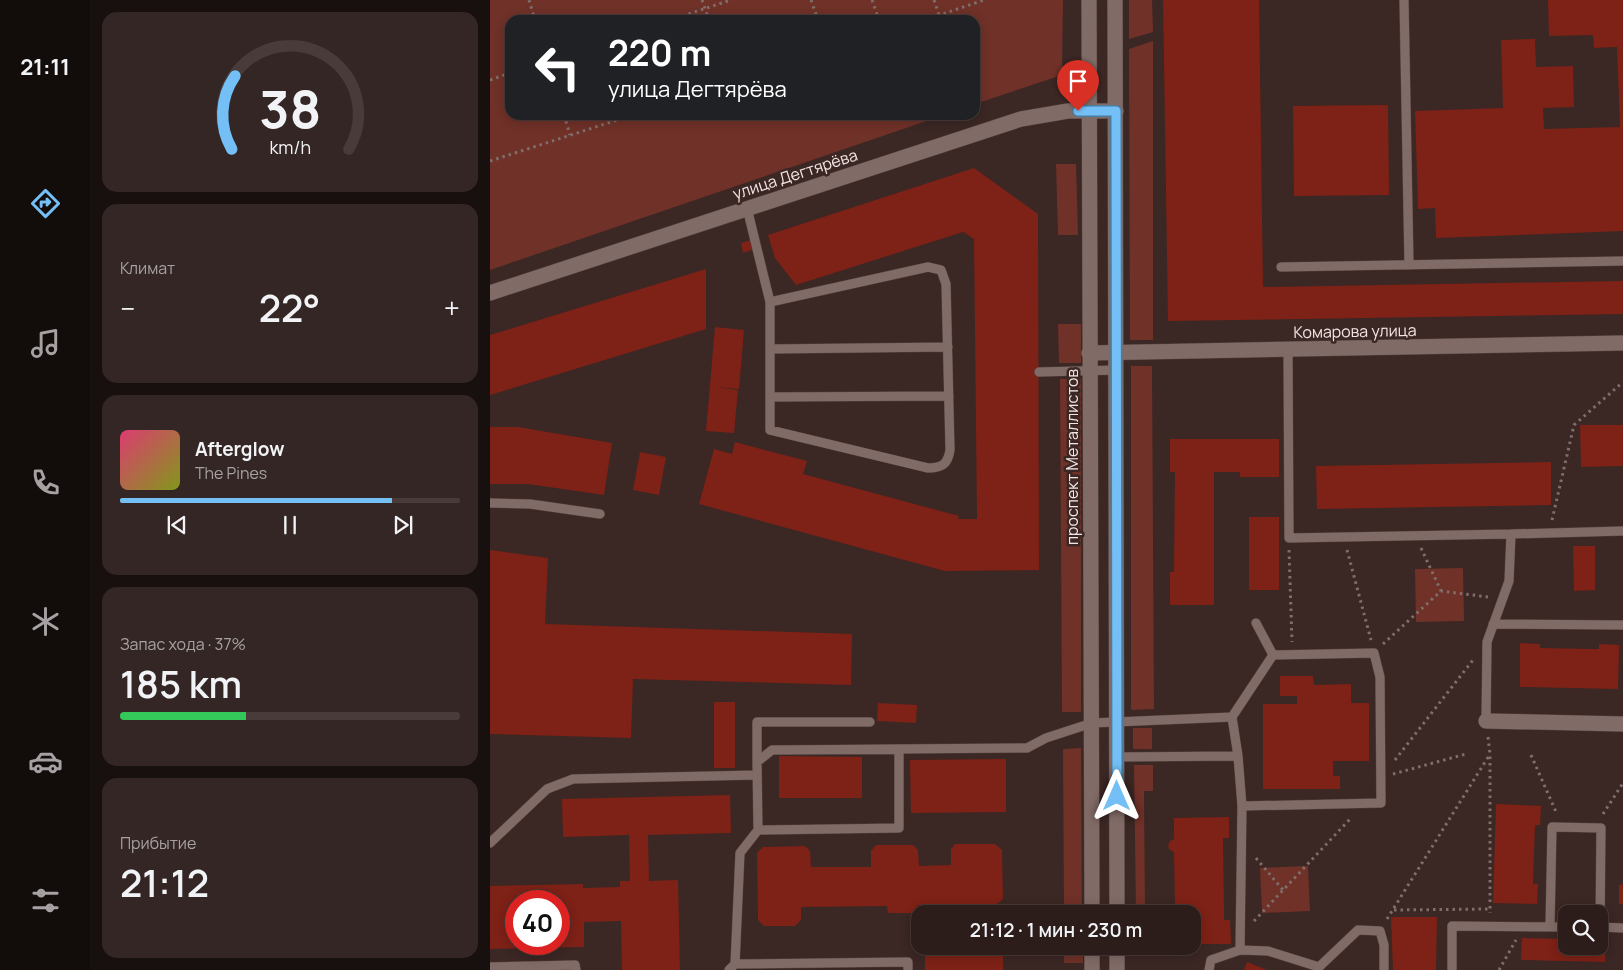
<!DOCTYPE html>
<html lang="ru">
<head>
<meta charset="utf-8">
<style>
  :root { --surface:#2c1d1b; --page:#342624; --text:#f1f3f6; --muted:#a6a2a3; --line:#483b3a; --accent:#74c0f6 }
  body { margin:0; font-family:Manrope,sans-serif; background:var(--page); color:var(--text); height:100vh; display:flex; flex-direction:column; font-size:19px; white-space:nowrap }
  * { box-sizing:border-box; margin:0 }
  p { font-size:16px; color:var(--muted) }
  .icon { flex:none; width:28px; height:28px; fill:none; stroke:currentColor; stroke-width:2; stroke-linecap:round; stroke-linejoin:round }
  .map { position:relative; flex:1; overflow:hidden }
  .sheet { display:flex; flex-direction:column; gap:12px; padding:12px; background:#18100f; width:400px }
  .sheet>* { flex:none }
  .banner { position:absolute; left:15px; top:15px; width:475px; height:105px; border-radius:15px; box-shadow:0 2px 12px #0003,0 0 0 1px var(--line); background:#202124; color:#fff; overflow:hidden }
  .buttons { position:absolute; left:1068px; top:905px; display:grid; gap:10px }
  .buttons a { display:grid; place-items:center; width:50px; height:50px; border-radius:10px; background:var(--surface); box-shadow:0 2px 12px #0003,0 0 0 1px var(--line); font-size:25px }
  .speed { position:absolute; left:15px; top:890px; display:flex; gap:10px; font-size:25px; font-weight:700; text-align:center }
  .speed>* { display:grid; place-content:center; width:65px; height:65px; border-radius:50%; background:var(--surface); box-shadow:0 2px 12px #0003,0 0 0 1px var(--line); line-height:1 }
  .speed .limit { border:8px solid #d22; background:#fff; color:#111 }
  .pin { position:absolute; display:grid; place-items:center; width:42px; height:42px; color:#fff; margin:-51px -21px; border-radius:50% 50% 50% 0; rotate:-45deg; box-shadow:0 0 5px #0007 }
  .pin .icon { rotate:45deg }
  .me { position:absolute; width:55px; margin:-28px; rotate:0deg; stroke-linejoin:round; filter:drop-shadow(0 0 4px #0008) }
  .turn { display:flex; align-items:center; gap:18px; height:105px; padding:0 20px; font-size:22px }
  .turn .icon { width:65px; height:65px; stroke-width:2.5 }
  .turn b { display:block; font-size:35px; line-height:42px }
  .big { font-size:38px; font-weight:600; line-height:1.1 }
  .sheet .card { flex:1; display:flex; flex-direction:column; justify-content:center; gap:8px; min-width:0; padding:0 18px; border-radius:15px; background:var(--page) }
  .sheet .dial { align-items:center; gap:0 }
  .dial svg { height:130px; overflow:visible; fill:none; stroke:var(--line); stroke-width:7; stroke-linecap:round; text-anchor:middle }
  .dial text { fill:var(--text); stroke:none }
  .song { display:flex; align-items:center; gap:15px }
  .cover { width:60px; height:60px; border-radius:8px; background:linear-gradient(135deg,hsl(340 70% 55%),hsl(70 70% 35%)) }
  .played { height:5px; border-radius:2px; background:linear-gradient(90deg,var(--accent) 80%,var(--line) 80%) }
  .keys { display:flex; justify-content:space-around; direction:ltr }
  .heat { display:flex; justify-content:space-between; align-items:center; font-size:28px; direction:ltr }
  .charge { height:8px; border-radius:4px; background:linear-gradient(90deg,#34c759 37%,var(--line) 0) }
  .trip { position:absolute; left:421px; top:905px; width:290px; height:50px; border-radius:15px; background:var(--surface); box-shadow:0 2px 12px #0003,0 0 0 1px var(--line); font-weight:600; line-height:50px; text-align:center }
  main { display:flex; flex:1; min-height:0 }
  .tab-bar { display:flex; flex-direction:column; width:90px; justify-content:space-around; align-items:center; background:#120c0b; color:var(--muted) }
  .tab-bar .icon { width:35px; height:35px }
  .tab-bar .active { color:var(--accent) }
  .tab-bar b { font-size:22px; color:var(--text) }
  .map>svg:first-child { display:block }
</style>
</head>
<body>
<main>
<nav class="tab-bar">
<b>21:11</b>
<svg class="icon active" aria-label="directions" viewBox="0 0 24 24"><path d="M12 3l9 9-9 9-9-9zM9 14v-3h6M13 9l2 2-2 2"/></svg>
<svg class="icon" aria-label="music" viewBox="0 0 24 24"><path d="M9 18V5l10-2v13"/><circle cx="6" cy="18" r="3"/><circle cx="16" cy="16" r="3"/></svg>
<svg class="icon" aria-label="phone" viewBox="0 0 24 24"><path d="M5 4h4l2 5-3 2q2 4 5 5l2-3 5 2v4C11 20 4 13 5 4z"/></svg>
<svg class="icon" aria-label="climate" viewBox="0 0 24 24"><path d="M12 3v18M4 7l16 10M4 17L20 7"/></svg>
<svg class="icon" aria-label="car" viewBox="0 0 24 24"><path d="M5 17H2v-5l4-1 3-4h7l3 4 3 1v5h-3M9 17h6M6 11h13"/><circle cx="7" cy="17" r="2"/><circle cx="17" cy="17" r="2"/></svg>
<svg class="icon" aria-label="filters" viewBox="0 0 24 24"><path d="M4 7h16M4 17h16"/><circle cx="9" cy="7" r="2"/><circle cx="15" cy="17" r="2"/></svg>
</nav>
<section class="sheet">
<div class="card dial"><svg viewBox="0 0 100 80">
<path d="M14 69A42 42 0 1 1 86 69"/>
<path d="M14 69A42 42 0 0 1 16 24" stroke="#74c0f6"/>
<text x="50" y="56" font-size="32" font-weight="700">38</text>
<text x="50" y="72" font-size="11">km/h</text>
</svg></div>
<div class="card"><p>Климат</p>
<div class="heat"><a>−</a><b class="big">22°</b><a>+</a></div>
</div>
<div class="card">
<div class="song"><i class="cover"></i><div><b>Afterglow</b><p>The Pines</p></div></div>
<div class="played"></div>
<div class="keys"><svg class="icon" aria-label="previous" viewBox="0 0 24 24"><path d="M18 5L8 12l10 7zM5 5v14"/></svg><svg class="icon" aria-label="pause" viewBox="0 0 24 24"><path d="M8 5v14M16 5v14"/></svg><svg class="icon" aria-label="next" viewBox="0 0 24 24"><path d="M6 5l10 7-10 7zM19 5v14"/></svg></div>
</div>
<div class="card"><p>Запас хода · 37%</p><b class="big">185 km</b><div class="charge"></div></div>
<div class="card"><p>Прибытие</p><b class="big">21:12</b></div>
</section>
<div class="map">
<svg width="1133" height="970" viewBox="0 0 1133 970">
  <rect width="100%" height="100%" fill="#3b2724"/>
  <path fill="#6f3128" d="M0,0H573L572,75L485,104V20H20V115H454L0,270Z
    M639,0H662L663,32L639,39Z
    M663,41V340H640L639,49Z
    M566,164H586L588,235H568Z
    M568,324H591V363H569Z
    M641,366H662L664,709L641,710Z
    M570,379H591V712H572Z
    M973,568L974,621L926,622L925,569Z
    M643,728H662V749H643Z
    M591,748L592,914H574L573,749Z
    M644,765H663V791H654L655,914H646Z
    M818,866L820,911L772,913L770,868Z
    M574,946H593V963H574Z"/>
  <path fill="#7e2116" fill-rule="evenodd" d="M673,0H769L773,287L1133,281V314L678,321Z
    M1058,0H1133V231L946,238L945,208L928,209L925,111L1013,108L1011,40L1045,39L1046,67L1083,66L1084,107L1053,108L1054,129L1130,127L1127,47L1104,48L1103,35L1059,36Z
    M898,105L899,195L804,196L803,106Z
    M484,168L548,214L549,570L455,571L209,504L224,449L242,454L245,442L317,461L313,474L469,516L468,519H487L484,239L473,232L306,285L285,258L278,235Z
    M261,240L264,249L253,253L251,243Z
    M216,269V329L0,395V335Z
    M225,327L254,330L249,389L226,387L248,390L244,433L216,431Z
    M1090,425H1133V466L1091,467Z
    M0,427H28L122,443L114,495L38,484H0Z
    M680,439H789V477H750V472H724V605H680V572H684L685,472H680Z
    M150,452L176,457L169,495L143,490Z
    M1061,462V505L827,509L826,466Z
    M759,517H789V590H759Z
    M1083,546H1105V590L1084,591Z
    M0,550L58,558L55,624L362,634L361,685L143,679L141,738L0,734Z
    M1030,643L1050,644V648L1102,649H1109V644L1129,645L1128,689L1030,687Z
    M790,676H823L824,685L861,684V703H879V761H843V776H850V789H773V704H807V696H790Z
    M224,702H245V768H224Z
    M388,703L427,705L426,723L387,721Z
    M289,756L372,757V798H289Z
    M516,759V812L421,813L420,760Z
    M240,795L241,833L158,835L159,881L188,880L190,970H132L131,921L94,922V947L0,949V886L93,884V888L130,887V881H140L139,835L73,837L72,799ZM26,901H69V944H26Z
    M1006,804L1051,806L1050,825H1045L1043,884H1048L1047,904L1003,903Z
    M739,817V838H733L734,911V920H740L741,944H702V914H679L685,907L684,852L680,850L678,846L680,841L684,839V818Z
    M465,844H505L512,850L513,899L507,904H499L495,909V914H453V905H427V913H398L397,906L311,907V920L305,926H274L268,920L267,853L273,847L315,846L320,851L321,867H381V851L386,845H423L428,850L429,866L461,865V849Z
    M1133,884V904H1129V885Z
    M901,917H947L946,970H903Z
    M1032,938L1076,939V946H1109V940H1116L1115,962L1031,960Z
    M435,946H509L513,951V970H435Z
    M757,962L777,970H754Z"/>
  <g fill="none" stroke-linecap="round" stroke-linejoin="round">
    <g stroke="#534340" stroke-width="10">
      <path id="lane" d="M914,0L919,265
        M257,208L280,302L438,267L451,270L456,284L460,450C458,464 452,468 438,468L280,430V302
        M791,267L1133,261
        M280,349L458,347
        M798,350L799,538L1021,534L1019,581L997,642L996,721
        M549,372L627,370
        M280,397L459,396
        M0,503L40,504L110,514
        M1021,534L1133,531
        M766,623L783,655
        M1003,624L1133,625
        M409,749V828L268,830L267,762L282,750L537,748L556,738L602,723L742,717
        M748,756L742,717L783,655L884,653L890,677L891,803L752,806
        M627,757L748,756L752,806L750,950
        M267,762V722H380
        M0,843L57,789L83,779L267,775
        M1060,927L1062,827L1111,828L1110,927
        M1109,927L1133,928
        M245,964L418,962V970
        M0,967L85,965L86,970
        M239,970L245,964L250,853L268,830
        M719,970L721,960L750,950L778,951L829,967L868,930L890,931L894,945V970
        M962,970V926L1076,927"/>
    </g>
    <g stroke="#534340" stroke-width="16">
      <path id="street" d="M0,293L531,119L578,111H626
        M599,353L1133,343
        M996,721L1133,724"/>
    </g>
    <g stroke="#534340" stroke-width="16">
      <path id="secondary" d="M599,0L602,914
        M625,0L627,914
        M602,946V970
        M627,946V970"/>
    </g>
    <path stroke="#806e6b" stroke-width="3" stroke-dasharray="2.5 4" stroke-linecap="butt" d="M39,0L45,20
      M212,0L219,20
      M321,0L328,20
      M382,0L389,20
      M444,0L449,15
      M180,20L241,0
      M435,20L494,0
      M0,80L20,73
      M74,115L80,135
      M0,161L143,115
      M1062,520L1084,425L1133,382
      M931,548L951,591
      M799,550L802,642
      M857,550L881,640
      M893,644L951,591L998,597
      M998,737L1000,754V913
      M1041,755L1067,814
      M905,760L983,660
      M903,774L976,754
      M1113,814L1133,783
      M766,858L793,890
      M904,910L1000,909
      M897,919L1000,754
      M764,921L861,818
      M1009,970L1026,940"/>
    <use href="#lane" stroke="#816b66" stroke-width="9"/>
    <use href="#street" stroke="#816b66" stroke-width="15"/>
    <use href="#secondary" stroke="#816b66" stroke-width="15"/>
  </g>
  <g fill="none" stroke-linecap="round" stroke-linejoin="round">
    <g stroke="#4b7da0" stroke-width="12">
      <path id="route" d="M588,111H626L627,796"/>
    </g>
    <use href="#route" stroke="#74c0f6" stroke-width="9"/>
  </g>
  <g text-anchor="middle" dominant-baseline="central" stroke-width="5" stroke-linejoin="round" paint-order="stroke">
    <g font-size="16" fill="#f3e5e3" stroke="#3b2724">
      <text transform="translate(305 174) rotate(-18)">улица Дегтярёва</text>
      <text transform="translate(865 331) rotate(-1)">Комарова улица</text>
      <text transform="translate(582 457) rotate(-90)">проспект Металлистов</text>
    </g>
  </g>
</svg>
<div class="buttons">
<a><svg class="icon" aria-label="search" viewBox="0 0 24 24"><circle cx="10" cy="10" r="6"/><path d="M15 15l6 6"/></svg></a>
</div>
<div class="speed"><div class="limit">40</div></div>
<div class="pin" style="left:588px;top:111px;background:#d93025"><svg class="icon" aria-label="arrive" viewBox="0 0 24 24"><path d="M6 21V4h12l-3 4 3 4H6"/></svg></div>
<svg class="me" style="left:627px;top:796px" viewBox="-20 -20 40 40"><path d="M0-17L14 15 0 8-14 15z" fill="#74c0f6" stroke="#fff" stroke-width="4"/></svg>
<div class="trip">21:12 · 1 мин · 230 m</div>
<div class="banner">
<div class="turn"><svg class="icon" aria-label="left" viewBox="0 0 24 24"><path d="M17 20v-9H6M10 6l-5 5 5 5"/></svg><div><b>220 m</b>улица Дегтярёва</div></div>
</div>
</div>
</main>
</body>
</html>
